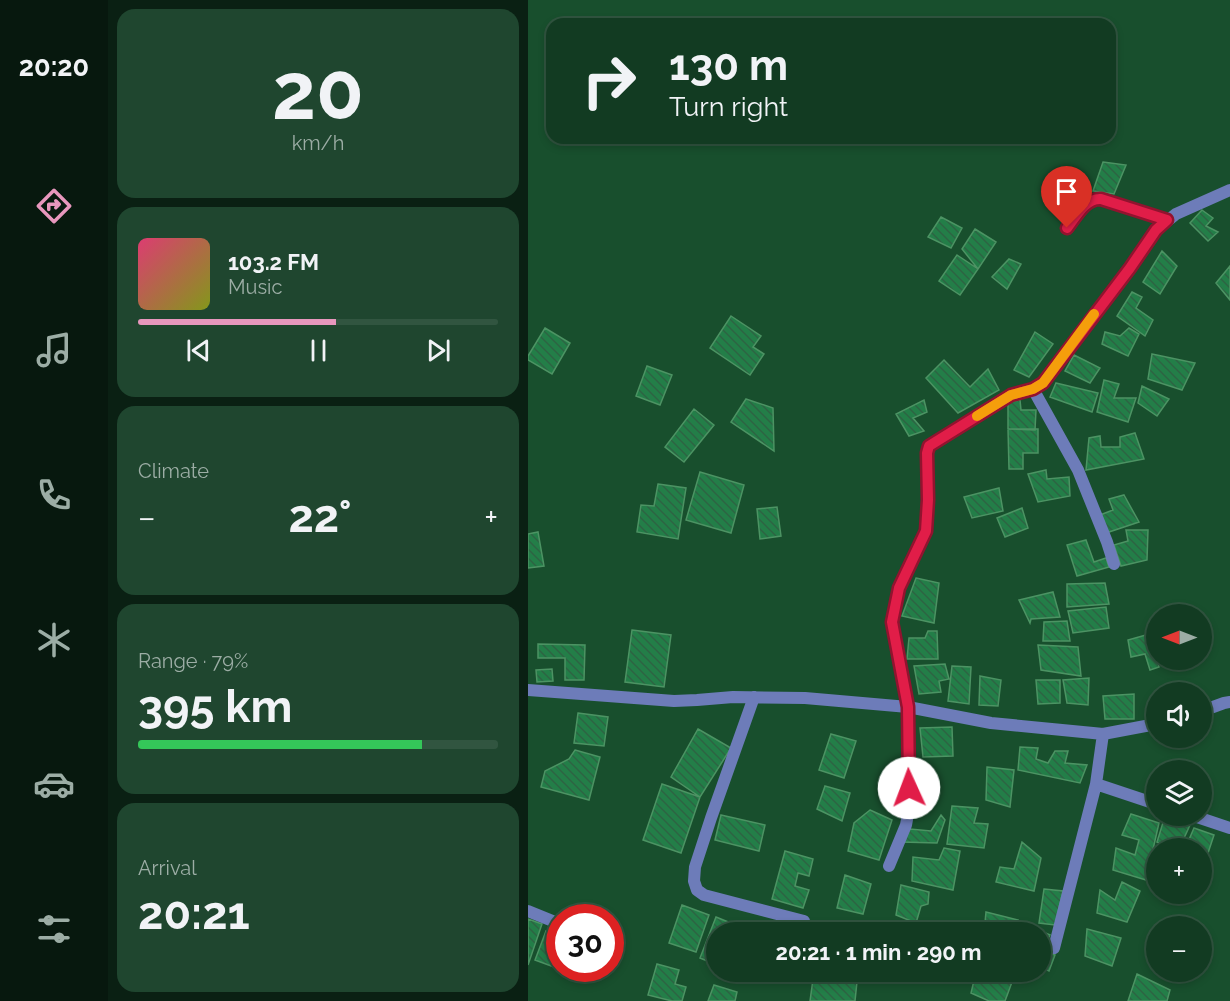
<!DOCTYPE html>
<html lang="en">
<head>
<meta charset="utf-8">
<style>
  :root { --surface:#123b22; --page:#1f462f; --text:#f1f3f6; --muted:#9cada5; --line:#315540; --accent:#e797bd }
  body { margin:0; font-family:Raleway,sans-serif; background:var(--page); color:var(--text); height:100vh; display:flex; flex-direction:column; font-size:22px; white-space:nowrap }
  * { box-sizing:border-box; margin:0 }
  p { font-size:20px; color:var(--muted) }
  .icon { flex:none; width:33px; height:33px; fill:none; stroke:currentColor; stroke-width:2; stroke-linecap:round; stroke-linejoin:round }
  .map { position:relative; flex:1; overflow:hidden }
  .sheet { display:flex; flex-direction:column; gap:9px; padding:9px; background:#0a2013; width:420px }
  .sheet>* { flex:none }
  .top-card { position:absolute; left:18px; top:18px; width:570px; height:126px; border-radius:18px; box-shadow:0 3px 9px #0003,0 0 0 2px var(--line); background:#123b22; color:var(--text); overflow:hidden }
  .needle { width:39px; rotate:270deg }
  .tools { position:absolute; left:618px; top:604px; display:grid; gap:12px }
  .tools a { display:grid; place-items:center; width:66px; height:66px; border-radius:50%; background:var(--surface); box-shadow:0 3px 9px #0003,0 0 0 2px var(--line); font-size:30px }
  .speed { position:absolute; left:18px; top:904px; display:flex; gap:12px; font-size:30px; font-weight:700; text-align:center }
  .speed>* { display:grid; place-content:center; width:78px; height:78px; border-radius:50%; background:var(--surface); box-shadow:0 3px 9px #0003,0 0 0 2px var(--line); line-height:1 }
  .speed .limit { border:9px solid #d22; background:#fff; color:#111 }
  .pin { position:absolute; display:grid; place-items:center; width:51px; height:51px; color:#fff; margin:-62px -26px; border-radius:50% 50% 50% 0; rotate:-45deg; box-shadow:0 0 6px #0007 }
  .pin .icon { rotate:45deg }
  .me { position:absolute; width:66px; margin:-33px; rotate:358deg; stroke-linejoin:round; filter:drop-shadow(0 0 4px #0008) }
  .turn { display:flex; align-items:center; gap:21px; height:126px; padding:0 24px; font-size:27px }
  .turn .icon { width:78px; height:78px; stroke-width:2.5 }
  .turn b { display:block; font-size:42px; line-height:51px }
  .big { font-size:45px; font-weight:700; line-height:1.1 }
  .sheet .card { flex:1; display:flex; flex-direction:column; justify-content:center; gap:9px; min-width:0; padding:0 21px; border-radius:18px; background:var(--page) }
  .sheet .dial { align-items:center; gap:0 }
  .dial b { font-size:78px; line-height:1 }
  .song { display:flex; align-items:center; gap:18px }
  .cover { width:72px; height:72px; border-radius:9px; background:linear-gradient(135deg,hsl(340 70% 55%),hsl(70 70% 35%)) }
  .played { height:6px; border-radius:3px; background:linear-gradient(90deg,var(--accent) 55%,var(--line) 55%) }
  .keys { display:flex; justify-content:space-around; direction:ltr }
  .heat { display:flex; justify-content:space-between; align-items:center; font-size:33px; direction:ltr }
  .charge { height:9px; border-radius:4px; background:linear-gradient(90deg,#34c759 79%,var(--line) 0) }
  .trip { position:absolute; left:178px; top:922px; width:345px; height:60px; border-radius:30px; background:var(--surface); box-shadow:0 3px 9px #0003,0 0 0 2px var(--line); font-weight:700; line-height:60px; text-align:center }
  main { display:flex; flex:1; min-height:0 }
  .tabs { display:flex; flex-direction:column; width:108px; justify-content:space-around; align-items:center; background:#07180e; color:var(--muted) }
  .tabs .icon { width:42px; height:42px }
  .tabs .on { color:var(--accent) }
  .tabs b { font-size:27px; color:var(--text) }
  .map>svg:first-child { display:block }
</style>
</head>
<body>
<main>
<nav class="tabs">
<b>20:20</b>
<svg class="icon on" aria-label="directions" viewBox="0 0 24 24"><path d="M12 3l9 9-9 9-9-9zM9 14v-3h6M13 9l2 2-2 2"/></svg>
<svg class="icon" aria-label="music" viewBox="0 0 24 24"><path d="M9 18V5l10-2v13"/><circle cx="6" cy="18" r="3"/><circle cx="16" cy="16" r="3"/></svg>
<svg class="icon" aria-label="phone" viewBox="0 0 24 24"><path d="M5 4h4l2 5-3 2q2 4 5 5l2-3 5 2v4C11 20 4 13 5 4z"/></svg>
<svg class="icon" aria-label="climate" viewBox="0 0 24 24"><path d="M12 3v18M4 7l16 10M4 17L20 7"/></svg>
<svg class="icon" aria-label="car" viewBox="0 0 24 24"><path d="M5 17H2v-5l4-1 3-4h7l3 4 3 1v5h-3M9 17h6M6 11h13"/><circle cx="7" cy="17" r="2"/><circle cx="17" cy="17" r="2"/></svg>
<svg class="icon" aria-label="filters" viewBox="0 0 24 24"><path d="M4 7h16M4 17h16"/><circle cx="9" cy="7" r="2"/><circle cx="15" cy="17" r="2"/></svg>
</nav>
<section class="sheet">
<div class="card dial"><b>20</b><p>km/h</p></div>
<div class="card">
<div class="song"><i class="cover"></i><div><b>103.2 FM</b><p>Music</p></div></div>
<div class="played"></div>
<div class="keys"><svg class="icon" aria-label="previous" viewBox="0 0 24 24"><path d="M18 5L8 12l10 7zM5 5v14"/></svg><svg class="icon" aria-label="pause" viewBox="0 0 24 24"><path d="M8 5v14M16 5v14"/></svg><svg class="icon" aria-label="next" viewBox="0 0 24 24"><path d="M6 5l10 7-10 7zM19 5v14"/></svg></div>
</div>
<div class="card"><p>Climate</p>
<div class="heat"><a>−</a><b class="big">22°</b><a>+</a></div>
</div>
<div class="card"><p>Range · 79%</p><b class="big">395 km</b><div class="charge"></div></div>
<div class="card"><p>Arrival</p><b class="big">20:21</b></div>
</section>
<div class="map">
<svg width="702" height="1001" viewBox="0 0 702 1001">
  <defs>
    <pattern id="building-back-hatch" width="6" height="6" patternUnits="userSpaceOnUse" patternTransform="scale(1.5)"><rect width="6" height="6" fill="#237e48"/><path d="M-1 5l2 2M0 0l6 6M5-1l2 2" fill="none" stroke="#2d6443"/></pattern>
  </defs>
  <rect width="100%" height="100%" fill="#184f2d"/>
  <path fill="url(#building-back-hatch)" stroke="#4c9363" stroke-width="1.5" d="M575,162L598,165L586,194L565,191Z
    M674,210L685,218L678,226L690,232L680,241L662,223Z
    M413,217L434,228L423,248L400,237Z
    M447,229L468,242L450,269L434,249Z
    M634,251L649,266L632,294L615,282Z
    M429,255L450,269L432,295L411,281Z
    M481,259L493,264L479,289L464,277Z
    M702,266V300L688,283Z
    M604,292L614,297L608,308L625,320L617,336L589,316Z
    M203,316L233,336L225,347L236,354L222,375L182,348Z
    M17,328L42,343L24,374L0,360V356Z
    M601,328L611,334L600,356L574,344L577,332L592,336Z
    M507,332L525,344L501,377L486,370Z
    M624,354L667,363L654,390L620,379Z
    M546,355L572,368L562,383L537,371Z
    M416,360L442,387L460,369L471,390L430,413L398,378Z
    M119,366L144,375L132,405L108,396Z
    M576,380L591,384L586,398H608L600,422L569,412Z
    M528,383L570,393L564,412L522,397Z
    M614,386L641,399L629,416L610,403Z
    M218,399L245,408L246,451L203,422Z
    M396,400L399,412L385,418L396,431L381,436L368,414Z
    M492,400L493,410H508L507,430L480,429V402Z
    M166,409L186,425L156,462L137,447Z
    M480,429H510V453H495V469H481Z
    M607,433L616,459L558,470L561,438L572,436L573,447H592V437Z
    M518,470L519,479L541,477L542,496L510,502L500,474Z
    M172,472L216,485L203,533L158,520Z
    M130,484L158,488L150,539L109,532L113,505L126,506Z
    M471,488L475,511L444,518L436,497Z
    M596,495L611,522L578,533L572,515L585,510L581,499Z
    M249,507L253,536L232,539L229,509Z
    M494,508L500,528L477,537L469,518Z
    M598,530H620L619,560L593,566L586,545L600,541Z
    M10,532L16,566L0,568V534Z
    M558,540L566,562L578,558L581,567L549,576L539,545Z
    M388,578L411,583L406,623L374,616Z
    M577,583L581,604L539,607V584Z
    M525,592L532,617L503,619L502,623L491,600Z
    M578,607L581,628L545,633L540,611Z
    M539,621L542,641H515L516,622Z
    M104,630L143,635L136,687L97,682Z
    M400,631H409L410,659H379L381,638H397Z
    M625,633L628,660H630L631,667L622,670L617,654L603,657L600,640Z
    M10,644L57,645L56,680H37V658H10Z
    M510,645L550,647L553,676L513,670Z
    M417,664L421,679L411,681L413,692L391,694L386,666Z
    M424,666L443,667L441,704L420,701Z
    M24,669L25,681L9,682L8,670Z
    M452,676L473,680L470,706L451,705Z
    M561,678L560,705L539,703L535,680Z
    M508,680H532V703L510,704Z
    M606,694V719H577L575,696Z
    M50,713L80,717L76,746L46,743Z
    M424,727L425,756L395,757L392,728Z
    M170,729L203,748L172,797L143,777Z
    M303,734L328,741L316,778L291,770Z
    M492,747L510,748L508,759L520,763L527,751H540L537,763L559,765L552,783L490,770Z
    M47,750L72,757L61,800L13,787L17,771L41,759Z
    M459,767L486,770L482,807L458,800Z
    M134,784L172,797L153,853L115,840Z
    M297,786L322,793L314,821L289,809Z
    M424,806L450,808L446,823L460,824L456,848L419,844Z
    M342,810L364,820L351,860L320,851L326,823Z
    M603,814L631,823L618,880L585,870L588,848L607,855L611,840L594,835Z
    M193,815L237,825L231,851L187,840Z
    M413,815L417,820L409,843L374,842L382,829L403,831Z
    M637,816H643L662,825L651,849H645L629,842Z
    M666,828L686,835L677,862L674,860V849H657Z
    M494,842L513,858L506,891L468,882L472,867L486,869Z
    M416,848L432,851L425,890L384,881L385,857L411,860Z
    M257,851L285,859L281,876L270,873L267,886L281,890L275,908L244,899Z
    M317,875L343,884L335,914L309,908Z
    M594,882L612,891L599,922L569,913L572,890L587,900Z
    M373,885L401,892L400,904L393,906L388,923L368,915Z
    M516,889L535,891L527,925L511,923Z
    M154,905L181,915L168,952L141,943Z
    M458,912L490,920L484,933H456Z
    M188,917L215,928L213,933H189V965L172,958Z
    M0,919L14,924L0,965Z
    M500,926L522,935L514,950L527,955L521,971L513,967V933H498Z
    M559,929L593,938L584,966L557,956Z
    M18,931L32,936V969H38L37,971L7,960Z
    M129,964L151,970L147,984L158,987L154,1001H144L120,995Z
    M286,972H330L327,1001H282Z
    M413,972H445L443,981L413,974Z
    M448,972H482L487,974L477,1001H461L443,993Z
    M609,974L642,990L639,1001H600Z
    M186,985L209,992L207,1001H180Z"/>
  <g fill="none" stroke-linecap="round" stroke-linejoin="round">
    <path stroke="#6d7cb9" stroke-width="12" d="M539,228C548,217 557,199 573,199L639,220
      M505,389L550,470L579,542L586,564
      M0,690L146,701L169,700L205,697L277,698L380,707L463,723L565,733L575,734L628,724
      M226,697L183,818L167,867L166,881L169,890L176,895L276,921
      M674,711L696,703L702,702
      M568,784L628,804
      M666,816L702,828
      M361,866L378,825L382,803L380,707L364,622L371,588L398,531L400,500L399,453L401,446L483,395L505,389L515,383L602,268L628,230L648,214L702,190
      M0,911L32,924
      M526,948L568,784L575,734"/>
  </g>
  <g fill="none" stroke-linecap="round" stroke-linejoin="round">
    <g stroke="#92132f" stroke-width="15">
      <path id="route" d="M381,788L380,707L364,622L371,588L398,531L400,500L399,453L401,446L483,395L505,389L515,383L602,268L628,230L639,220L573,199C557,198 548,217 539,228"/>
    </g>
    <use href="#route" stroke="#e11d48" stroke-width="10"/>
    <path stroke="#f59e0b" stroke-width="10" d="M449,416L483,395L505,389L515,383L566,314"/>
  </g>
</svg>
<div class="tools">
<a><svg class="needle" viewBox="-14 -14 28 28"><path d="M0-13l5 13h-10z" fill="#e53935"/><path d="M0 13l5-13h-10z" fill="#9cada5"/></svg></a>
<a><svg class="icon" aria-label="sound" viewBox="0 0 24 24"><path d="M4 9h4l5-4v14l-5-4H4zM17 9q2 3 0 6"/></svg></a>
<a><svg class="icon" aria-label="layers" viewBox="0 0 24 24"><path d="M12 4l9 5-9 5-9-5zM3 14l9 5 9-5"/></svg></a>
<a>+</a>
<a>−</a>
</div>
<div class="speed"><div class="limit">30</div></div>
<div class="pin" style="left:539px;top:228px;background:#d93025"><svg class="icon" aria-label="arrive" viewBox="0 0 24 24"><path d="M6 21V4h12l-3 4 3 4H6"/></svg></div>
<svg class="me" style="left:381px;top:788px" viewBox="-20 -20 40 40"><circle r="19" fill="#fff"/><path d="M0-13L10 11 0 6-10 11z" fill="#e11d48"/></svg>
<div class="trip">20:21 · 1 min · 290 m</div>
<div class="top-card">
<div class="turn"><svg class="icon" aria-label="right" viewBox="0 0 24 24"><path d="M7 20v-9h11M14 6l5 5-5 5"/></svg><div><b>130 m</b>Turn right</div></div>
</div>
</div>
</main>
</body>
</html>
